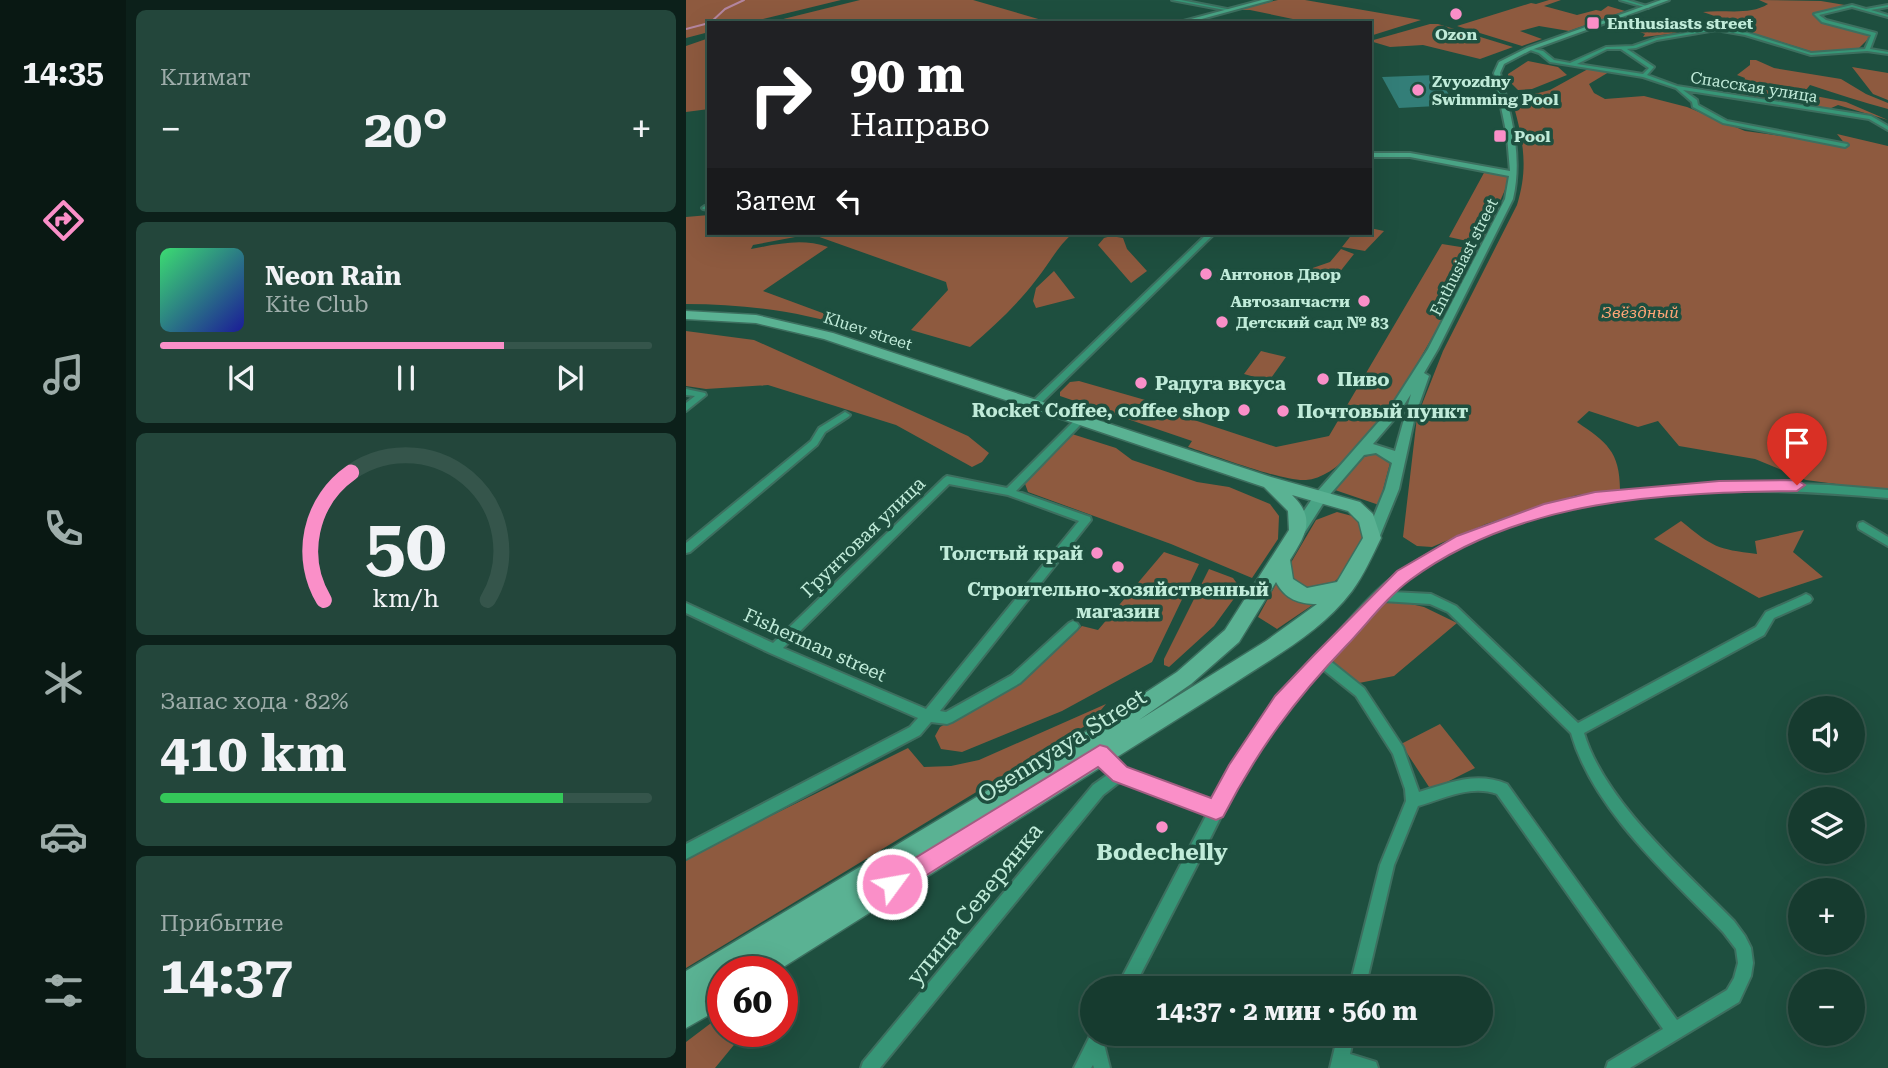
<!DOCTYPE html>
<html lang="ru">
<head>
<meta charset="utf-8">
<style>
  :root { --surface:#163b2f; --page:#23463b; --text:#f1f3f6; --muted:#9eadaa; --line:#35554b; --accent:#fa8fc8 }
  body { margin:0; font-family:"Roboto Serif",serif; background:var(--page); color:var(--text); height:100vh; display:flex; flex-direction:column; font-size:26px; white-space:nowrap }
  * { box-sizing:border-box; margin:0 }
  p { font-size:23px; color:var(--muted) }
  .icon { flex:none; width:38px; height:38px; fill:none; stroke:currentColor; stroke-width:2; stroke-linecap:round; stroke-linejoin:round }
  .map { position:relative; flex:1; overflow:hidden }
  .panel { display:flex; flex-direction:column; gap:10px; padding:10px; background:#0c201a; width:560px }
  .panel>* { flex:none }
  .banner { position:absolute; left:21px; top:21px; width:665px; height:214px; border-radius:0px; box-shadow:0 7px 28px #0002,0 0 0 2px var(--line); background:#202124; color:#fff; overflow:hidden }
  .tools { position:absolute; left:1102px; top:696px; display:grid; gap:14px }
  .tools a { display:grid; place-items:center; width:77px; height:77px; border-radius:50%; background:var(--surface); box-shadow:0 7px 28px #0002,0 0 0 2px var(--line); font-size:35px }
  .speed { position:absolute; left:21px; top:956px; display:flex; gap:14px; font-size:35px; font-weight:700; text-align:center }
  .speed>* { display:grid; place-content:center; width:91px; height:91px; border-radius:50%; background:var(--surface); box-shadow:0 7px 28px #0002,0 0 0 2px var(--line); line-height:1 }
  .speed .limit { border:10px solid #d22; background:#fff; color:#111 }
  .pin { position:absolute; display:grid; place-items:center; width:60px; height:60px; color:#fff; margin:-72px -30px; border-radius:50% 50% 50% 0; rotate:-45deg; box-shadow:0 0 7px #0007 }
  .pin .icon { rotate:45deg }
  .me { position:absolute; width:77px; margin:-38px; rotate:58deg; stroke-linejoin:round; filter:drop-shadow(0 0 5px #0008) }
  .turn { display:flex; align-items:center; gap:24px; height:147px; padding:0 28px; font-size:32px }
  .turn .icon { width:91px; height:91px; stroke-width:2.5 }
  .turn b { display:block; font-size:49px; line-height:60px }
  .then { display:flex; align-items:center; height:66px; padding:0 28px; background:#0003; gap:14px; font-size:26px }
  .big { font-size:52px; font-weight:700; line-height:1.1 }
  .panel .widget { flex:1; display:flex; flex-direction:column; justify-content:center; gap:10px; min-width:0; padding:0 24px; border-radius:10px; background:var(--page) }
  .panel .dial { align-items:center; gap:0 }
  .dial svg { height:182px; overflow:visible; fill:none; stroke:var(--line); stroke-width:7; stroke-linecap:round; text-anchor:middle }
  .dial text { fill:var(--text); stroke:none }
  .song { display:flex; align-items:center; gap:21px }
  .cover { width:84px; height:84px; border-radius:10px; background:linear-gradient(135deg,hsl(140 70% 55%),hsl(240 70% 35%)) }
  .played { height:7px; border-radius:4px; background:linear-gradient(90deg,var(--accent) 70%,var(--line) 70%) }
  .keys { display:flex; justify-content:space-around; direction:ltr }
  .heat { display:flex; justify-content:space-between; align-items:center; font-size:38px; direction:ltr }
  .charge { height:10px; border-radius:5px; background:linear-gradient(90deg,#34c759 82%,var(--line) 0) }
  .trip { position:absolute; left:394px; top:976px; width:413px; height:70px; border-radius:35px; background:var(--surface); box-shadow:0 7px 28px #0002,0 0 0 2px var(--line); font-weight:700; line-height:70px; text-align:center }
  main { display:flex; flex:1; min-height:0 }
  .tab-bar { display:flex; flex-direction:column; width:126px; justify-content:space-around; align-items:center; background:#091813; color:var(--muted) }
  .tab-bar .icon { width:49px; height:49px }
  .tab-bar .current { color:var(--accent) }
  .tab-bar b { font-size:32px; color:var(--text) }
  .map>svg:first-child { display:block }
</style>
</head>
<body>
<main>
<nav class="tab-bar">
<b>14:35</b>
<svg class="icon current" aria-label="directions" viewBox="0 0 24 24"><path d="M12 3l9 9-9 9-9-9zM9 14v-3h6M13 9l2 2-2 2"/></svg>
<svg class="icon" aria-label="music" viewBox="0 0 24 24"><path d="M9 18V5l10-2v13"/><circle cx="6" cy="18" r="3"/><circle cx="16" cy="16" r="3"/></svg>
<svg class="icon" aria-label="phone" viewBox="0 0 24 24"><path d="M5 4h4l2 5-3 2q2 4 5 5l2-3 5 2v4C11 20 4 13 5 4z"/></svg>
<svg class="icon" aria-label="climate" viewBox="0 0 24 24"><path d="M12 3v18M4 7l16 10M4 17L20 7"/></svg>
<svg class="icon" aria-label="car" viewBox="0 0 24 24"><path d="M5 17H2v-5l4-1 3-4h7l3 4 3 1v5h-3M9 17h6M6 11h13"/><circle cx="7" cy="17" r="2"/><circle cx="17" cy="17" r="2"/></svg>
<svg class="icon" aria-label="filters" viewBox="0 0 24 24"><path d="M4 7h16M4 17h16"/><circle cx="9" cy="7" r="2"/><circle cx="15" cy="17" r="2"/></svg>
</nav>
<section class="panel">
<div class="widget"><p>Климат</p>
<div class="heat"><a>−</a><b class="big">20°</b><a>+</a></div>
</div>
<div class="widget">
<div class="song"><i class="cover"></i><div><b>Neon Rain</b><p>Kite Club</p></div></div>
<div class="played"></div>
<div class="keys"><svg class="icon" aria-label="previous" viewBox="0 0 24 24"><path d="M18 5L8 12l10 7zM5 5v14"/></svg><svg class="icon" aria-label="pause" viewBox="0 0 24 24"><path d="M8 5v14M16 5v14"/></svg><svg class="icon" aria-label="next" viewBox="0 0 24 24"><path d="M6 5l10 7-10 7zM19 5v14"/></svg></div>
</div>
<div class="widget dial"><svg viewBox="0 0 100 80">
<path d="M14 69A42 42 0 1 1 86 69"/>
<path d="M14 69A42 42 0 0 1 26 13" stroke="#fa8fc8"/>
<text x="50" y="56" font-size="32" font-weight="700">50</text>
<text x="50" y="72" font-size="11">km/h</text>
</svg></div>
<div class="widget"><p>Запас хода · 82%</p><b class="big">410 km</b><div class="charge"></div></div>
<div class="widget"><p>Прибытие</p><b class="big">14:37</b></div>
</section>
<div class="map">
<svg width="1202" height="1068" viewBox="0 0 1202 1068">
  <rect width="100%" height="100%" fill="#1e4f3f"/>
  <path fill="#8e5a3f" d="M0,0H155L60,23H23V32L0,38Z
    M174,0H287L366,23H81Z
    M592,0H619L735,20L684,36V23H626L564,10H549Z
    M863,0H875L858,6L891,15L910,10L915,11L922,6L939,11L883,31L853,26L834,31L856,39L836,46L771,26L845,3L850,4Z
    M1073,0L1135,1L1165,6L1127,15L1136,21L1187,34L1172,49L1127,52L1066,33L1069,30L1017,12C1038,9 1063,16 1082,4Z
    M949,18L992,33L957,37L959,34L936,25Z
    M744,24H752L827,47L794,59L737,45L704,47L684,41Z
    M23,38V109L0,112V46Z
    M1064,60H1070L1088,68L1155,79L1180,94L1202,103V109C1176,102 1149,93 1124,85L1120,90L1109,92L1160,102L1202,120L1152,105L1143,109L1108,99L1093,97L1086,101L1053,95L1059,78L1051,75L1064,65Z
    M842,61L872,67L881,75L846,89L832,90L823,81L822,74Z
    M1166,67L1202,73V100L1187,94Z
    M902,69L923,72L903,84L908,93L919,99L958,96L1001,107L1059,131L1160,145L1151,134L1202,146V491L1120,480L1069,459L993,446L972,421L952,427L903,411L891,422C920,442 934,451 934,490L891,495L800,524L746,547L731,546L717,537L731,417L757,351L831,205C843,167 837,138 826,100L864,90Z
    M799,171L818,174L824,178L797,241L790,243L763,237Z
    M23,215V233H387C371,247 363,264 350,280C330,306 308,326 284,347L225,330L262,290L260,282L125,234L67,245L65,249C93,244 115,238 142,247L77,291L169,325L167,328C111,311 58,304 0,304V217Z
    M684,228L698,231L679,251L656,247L667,233H684Z
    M425,236L437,238L441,249L461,271L445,283L412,245L418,238Z
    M756,244L787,249L791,252C764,304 682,476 620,480C597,482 528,455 502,447L506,441L374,396V392L384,382L393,381L508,414L505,419L590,447L643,436Z
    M655,249L668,254L649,278L618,271L644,262Z
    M368,271L389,298L350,308L347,301L350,288Z
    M0,331L68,340L282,436L303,453L296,462L286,467L210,425L82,385L20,389L0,386Z
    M575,351L600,357L583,381L558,374Z
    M386,434L430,448L446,460L511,482L543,487L584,504L593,516L592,539L566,578L485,544L342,492L338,481Z
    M693,453L704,463L693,505L649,490L678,457Z
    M651,512L670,517L679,533C669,564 643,605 607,583L603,566L630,520Z
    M995,521C1027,547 1030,549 1071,554L1069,541L1118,530L1107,552L1137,577L1073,598L968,539Z
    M478,552L513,564L466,662L376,711L276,752L255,749L249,736L254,727L337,681L396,626L412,630Z
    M523,569L547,578L555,589L528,626L483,667L478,665V659Z
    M590,584L605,599L628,604L591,629L572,617Z
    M699,598L738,607L771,623L708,676L673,683L644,661L670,627Z
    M420,704L404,723L0,968V858L222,748L238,767L265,766L293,760Z
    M754,724L789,768L745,790L715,744Z
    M33,1017L37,1021V1031H45L52,1040L29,1068H0V1042Z"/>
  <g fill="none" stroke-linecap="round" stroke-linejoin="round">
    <path stroke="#b486a0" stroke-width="2" d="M24,23L39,9L58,0
      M0,29L23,23"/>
  </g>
  <path fill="#337e78" d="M750,75L770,105L713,108L696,77Z"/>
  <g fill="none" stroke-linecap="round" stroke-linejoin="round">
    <g stroke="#3d6f5f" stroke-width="4">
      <path id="street" d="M486,0H495L546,10L544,11Z
        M934,0H941L964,7L962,8Z
        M1166,5L1180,9L1202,5V7L1185,10L1202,15V17L1166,7L1133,15L1140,20L1190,33L1184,49L1202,52V54L1181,51L1125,55L1059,35L1030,30L971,40L950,48L941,49L968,67L961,75L991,86L1185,116L1202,126V130L1183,119L997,90L1011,100L1012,105L1041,121L1161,144L1162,145L1159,147L1037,123L1007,107L1006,102L990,88L957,77L864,62L853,53L841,49L843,48L857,51L868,60L884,63L920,47L947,46L970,38L1030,28L1062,33L1125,53L1179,49L1185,35L1136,22L1128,14ZM921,49H935L963,68L957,74L891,64Z
        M19,206H23V210L17,209L16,208Z
        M522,233H529L351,407H345V403Z
        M0,389L19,393L20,395L0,411V403L9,396L0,395Z
        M159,412L164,415L162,417L139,432L131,445L4,552L0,553V543L125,441L133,428Z
        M395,416L398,417L400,419L398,421L330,491L404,517L405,520L254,711L260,712L326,675L383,623L387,621L391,623L393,626L391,629L334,683L266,722L261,724L245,722L234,735L0,859V844L224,727L232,718L84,653L0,613V603L87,643L258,478L261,476L321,488L392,417ZM263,484L322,495L393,521L240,709L97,648Z
        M1080,483L1143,485L1202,490V498C1056,485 878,480 749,561C734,571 719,580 706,592L745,594L770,606L892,723L1070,627L1080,612L1116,596L1120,594L1124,596L1126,599L1124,602L1088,618L1078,635L898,733C918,801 999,871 1048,921L1059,936L1065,948L1067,963L1065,976L1053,1002L944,1068H920L922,1062L977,1029L811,794C785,784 756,799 732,806L708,865L679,989H663L694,865L720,801L719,789L707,754L670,696L635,668L585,729L554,778L510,867L447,989H430L521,814L435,781L417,795L194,1068H175L177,1062L407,785L424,773L409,758L407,754L409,750L414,748L419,750L438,769L527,802C554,745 593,697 635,651C660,625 684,593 714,572C823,497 951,485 1080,483ZM697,601L744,604L762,612L885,733C907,810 983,876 1037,932L1050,949L1052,963L1048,978L1041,990L991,1020L821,784C789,771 764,783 733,792L717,747L678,688L643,660Z
        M1177,522L1202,537V546L1173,529L1172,526L1173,523Z
        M406,1032V1034H422L418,1044L424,1068H408L407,1065L405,1068H388Z
        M652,1034H668L664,1054L690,1062L692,1068H644Z"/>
    </g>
    <g stroke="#3d6f5f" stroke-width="4">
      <path id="secondary" d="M576,0H585L501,23H490Z
        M975,0H983L845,50L818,64L814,73C825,115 837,156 827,199L752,349L738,373L743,376L729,416L713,489L693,538L691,542H681L679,538L699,489L706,463L690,453L678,455L640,499L617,535H607L605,531L607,527L630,493L703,410L742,349L819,199L823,176L724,157H684V153H724L824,171L821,136L808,73L813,62L841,48ZM725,394L709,451L687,444L711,416Z"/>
    </g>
    <g stroke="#3d6f5f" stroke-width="3">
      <path id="primary" d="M0,311L70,315L147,333L585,477L674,502L687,514L695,538C686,556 678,575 666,591C636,631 588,657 547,684L91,971H54L55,967L49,971H37V1007L0,1028V971L401,731L491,672L539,630L603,530L602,511L578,487L138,339L70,323L0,319ZM606,495L662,511L673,522L677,538L651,582L621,588L607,579L604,560C619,535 631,519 606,495ZM590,582C599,599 613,604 631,604L580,641L453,720L505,684L553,642Z"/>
    </g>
    <use href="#street" fill="#379677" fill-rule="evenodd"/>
    <use href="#secondary" fill="#49a485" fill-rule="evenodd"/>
    <use href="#primary" fill="#5ab293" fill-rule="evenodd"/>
  </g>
  <path fill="#fa8fc8" stroke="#a25d82" stroke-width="2" d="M1111,480L1119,485L1111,491C979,493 835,498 724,580C701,597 681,624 661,645C609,699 571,751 537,817L530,820L427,781L412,767L214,892L206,896L198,892L195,884L198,877L414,745L421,747L441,767L525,798L543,765L589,696L628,655L711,571L771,536L858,504L909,492L1033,481Z"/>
  <g fill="#fa8fc8" stroke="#1e4f3f" stroke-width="2.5">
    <circle cx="770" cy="14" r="7"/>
    <rect x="900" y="16" width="14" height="14" rx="3.5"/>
    <circle cx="732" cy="90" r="7"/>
    <rect x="807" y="129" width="14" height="14" rx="3.5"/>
    <circle cx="520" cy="274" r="7"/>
    <circle cx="678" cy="301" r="7"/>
    <circle cx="536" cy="322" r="7"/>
    <circle cx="637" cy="379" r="7"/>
    <circle cx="455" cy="383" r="7"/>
    <circle cx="558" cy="410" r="7"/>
    <circle cx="597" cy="411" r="7"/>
    <circle cx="411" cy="553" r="7"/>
    <circle cx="432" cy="567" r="7"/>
    <circle cx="476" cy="827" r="7"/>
  </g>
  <g text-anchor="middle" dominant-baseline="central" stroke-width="7" stroke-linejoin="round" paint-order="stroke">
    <g font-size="16" font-weight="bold" fill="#c0ebd9" stroke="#1e4f3f" text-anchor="start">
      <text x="921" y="23">Enthusiasts street</text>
      <text x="770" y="34" text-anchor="middle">Ozon</text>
      <text x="746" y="81">Zvyozdny<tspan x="746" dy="18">Swimming Pool</tspan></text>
      <text x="828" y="136">Pool</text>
      <text x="534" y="274">Антонов Двор</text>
      <text x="664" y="301" text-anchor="end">Автозапчасти</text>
      <text x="550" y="322">Детский сад № 83</text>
    </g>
    <g font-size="16" fill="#c0ebd9" stroke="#1e4f3f">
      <text transform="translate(1068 87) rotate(9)">Спасская улица</text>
      <text transform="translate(778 257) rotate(-63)">Enthusiast street</text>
      <text transform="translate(182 331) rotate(18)">Kluev street</text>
    </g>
    <g font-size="16" font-style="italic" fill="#fea577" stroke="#1e4f3f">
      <text x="954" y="312">Звёздный</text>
    </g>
    <g font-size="19" font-weight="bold" fill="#c0ebd9" stroke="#1e4f3f" text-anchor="start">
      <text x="651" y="379">Пиво</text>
      <text x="469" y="383">Радуга вкуса</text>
      <text x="544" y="410" text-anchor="end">Rocket Coffee, coffee shop</text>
      <text x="611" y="411">Почтовый пункт</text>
      <text x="397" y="553" text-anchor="end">Толстый край</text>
      <text x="432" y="589" text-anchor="middle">Строительно-хозяйственный<tspan x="432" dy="22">магазин</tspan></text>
    </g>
    <g font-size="19" fill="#c0ebd9" stroke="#1e4f3f">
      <text transform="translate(177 537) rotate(-44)">Грунтовая улица</text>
      <text transform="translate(129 645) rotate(24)">Fisherman street</text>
    </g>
    <g font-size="23" fill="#c0ebd9" stroke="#1e4f3f">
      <text transform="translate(376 746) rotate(-32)">Osennyaya Street</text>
      <text transform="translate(289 904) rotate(-51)">улица Северянка</text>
    </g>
    <g font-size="23" font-weight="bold" fill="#c0ebd9" stroke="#1e4f3f">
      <text x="476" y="852">Bodechelly</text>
    </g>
  </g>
</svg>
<div class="tools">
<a><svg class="icon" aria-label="sound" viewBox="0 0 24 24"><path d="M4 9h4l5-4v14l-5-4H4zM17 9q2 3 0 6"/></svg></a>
<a><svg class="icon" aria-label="layers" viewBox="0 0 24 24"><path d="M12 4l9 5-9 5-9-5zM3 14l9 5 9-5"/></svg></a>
<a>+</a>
<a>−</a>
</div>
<div class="speed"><div class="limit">60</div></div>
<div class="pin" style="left:1111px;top:485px;background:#d93025"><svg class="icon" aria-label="arrive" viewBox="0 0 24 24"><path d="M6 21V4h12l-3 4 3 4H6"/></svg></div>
<svg class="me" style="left:206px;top:884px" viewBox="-20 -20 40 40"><circle r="17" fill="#fa8fc8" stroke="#fff" stroke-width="3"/><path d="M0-11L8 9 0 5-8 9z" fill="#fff"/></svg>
<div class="trip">14:37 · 2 мин · 560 m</div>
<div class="banner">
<div class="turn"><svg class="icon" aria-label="right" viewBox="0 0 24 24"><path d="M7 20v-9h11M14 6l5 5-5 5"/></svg><div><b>90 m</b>Направо</div></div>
<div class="then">Затем<svg class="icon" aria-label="left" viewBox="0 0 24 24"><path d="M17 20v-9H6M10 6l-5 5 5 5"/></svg></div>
</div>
</div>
</main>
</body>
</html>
